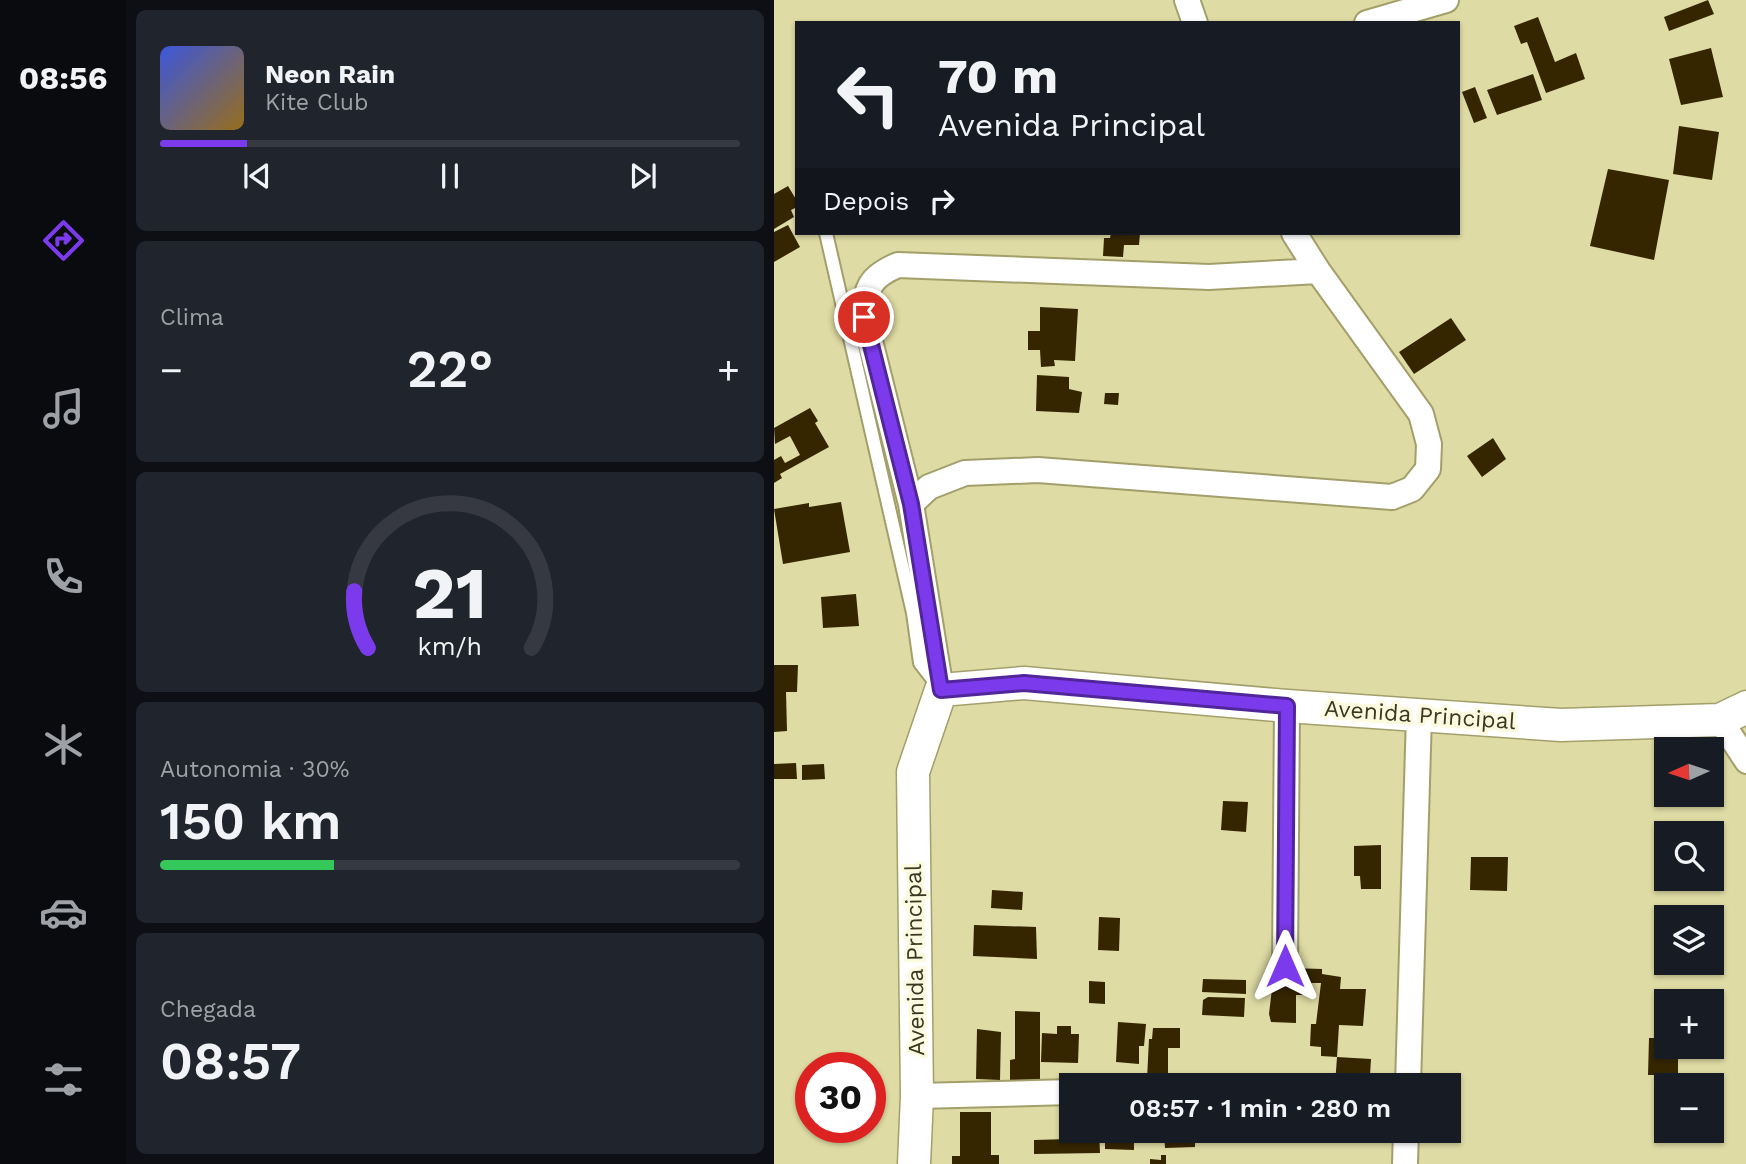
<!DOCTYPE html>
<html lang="pt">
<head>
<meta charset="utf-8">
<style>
  :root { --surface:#171b24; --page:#20242c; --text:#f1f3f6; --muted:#9ea1a6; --line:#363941; --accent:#7c3aed }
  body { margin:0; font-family:"Work Sans",sans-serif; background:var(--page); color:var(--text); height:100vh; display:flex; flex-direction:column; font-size:26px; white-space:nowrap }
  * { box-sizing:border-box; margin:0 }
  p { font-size:23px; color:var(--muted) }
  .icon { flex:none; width:38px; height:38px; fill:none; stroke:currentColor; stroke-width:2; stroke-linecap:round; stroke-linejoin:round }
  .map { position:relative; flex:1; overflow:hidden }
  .sheet { display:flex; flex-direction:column; gap:10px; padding:10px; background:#0d0f14; width:648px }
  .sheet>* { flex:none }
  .guide { position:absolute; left:21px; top:21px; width:665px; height:214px; border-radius:0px; box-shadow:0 2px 5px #0004; background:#171b24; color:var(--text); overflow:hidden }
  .needle { width:46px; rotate:267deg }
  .controls { position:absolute; left:880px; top:737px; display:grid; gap:14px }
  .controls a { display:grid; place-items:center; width:70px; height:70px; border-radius:0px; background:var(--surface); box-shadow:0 2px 5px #0004; font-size:35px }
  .speed { position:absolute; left:21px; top:1052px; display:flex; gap:14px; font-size:35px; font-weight:700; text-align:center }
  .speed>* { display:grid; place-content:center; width:91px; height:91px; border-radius:50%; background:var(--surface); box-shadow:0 2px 5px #0004; line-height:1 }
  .speed .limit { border:10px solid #d22; background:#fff; color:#111 }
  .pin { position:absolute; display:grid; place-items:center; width:60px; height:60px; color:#fff; margin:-30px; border:4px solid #fff; border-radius:50%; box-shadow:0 2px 7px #0007 }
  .me { position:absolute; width:77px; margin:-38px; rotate:0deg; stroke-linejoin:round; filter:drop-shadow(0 0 5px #0008) }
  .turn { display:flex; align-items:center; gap:24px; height:147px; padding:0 28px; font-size:32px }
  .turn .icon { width:91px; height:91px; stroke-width:2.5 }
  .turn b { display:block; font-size:49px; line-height:60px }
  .then { display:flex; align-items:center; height:66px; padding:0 28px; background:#0003; gap:14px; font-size:26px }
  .big { font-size:52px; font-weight:600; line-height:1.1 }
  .sheet .card { flex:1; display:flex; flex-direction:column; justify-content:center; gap:10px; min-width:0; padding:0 24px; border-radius:10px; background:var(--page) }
  .sheet .dial { align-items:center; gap:0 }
  .dial svg { height:182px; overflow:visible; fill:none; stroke:var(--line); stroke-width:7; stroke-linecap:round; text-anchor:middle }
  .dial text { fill:var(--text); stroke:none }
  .song { display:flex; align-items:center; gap:21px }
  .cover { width:84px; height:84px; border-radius:10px; background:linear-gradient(135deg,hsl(230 70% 55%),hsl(40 70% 35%)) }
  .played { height:7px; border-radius:4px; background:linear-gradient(90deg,var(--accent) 15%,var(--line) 15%) }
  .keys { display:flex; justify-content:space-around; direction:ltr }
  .heat { display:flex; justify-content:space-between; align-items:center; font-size:38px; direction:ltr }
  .charge { height:10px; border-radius:5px; background:linear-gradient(90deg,#34c759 30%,var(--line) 0) }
  .trip { position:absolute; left:285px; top:1073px; width:402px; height:70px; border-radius:0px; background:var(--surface); box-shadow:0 2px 5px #0004; font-weight:600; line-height:70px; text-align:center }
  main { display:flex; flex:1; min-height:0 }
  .tabs { display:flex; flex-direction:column; width:126px; justify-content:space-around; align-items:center; background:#090b0e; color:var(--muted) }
  .tabs .icon { width:49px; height:49px }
  .tabs .active { color:var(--accent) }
  .tabs b { font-size:32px; color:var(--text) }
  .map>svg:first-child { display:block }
</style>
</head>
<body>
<main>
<nav class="tabs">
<b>08:56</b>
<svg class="icon active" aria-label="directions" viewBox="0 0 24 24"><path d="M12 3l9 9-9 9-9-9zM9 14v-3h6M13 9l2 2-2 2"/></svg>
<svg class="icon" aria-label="music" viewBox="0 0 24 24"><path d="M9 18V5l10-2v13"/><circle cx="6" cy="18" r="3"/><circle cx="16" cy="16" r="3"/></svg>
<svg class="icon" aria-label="phone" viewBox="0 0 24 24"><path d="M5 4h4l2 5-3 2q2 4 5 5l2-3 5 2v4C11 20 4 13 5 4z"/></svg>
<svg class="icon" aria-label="climate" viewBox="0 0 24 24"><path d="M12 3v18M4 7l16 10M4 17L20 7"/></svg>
<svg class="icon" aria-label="car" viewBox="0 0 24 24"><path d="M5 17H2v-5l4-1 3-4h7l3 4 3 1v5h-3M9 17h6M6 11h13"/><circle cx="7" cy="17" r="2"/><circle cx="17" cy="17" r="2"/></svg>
<svg class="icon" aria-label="filters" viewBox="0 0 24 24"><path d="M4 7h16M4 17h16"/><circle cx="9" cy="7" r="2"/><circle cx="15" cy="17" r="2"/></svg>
</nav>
<section class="sheet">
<div class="card">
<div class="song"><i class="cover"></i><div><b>Neon Rain</b><p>Kite Club</p></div></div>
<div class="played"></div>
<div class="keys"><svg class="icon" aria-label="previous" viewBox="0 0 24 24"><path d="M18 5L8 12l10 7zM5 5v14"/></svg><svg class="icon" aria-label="pause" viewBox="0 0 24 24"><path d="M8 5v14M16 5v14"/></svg><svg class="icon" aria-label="next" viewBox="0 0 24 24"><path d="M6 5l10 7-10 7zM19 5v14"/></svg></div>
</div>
<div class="card"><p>Clima</p>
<div class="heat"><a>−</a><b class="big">22°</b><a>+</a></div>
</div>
<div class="card dial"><svg viewBox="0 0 100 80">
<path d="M14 69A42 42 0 1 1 86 69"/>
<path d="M14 69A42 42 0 0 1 8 44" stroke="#7c3aed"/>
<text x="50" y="56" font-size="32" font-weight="700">21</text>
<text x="50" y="72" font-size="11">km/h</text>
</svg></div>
<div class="card"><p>Autonomia · 30%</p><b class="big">150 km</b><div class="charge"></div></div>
<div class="card"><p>Chegada</p><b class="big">08:57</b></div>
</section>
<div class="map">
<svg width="973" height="1164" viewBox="0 0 973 1164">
  <rect width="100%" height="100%" fill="#dedba4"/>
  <path fill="#362600" d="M934,0L940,14L895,31L890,17Z
    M764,17L781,62L802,53L811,79L772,93L753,42L747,44L740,26Z
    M937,48L949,97L907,105L895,59Z
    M759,74L768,100L723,115L713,90Z
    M701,87L713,118L700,123L688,92Z
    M905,126L945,132L938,180L899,174Z
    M834,169L895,180L880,260L816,246Z
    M14,186L23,201V207L17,210L20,217L0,229V194Z
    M14,225L26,247L0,262V232Z
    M337,233H366L365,245H350L349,257L329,256L330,238H336Z
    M266,307L304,309L301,361L280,360L281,366L267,367L266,350H254V331H266Z
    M677,318L692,340L640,374L625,352Z
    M263,375L295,377V389L308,392L305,413L262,411Z
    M331,393H345L344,405L330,404Z
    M36,408L44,421L41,423L55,447L6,474L8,478L0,483V460L7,456L11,463L26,455L16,436L1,444L0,428Z
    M719,438L732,459L708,477L693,456Z
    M67,502L76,552L9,564L0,509L35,503V507Z
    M82,594L85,626L49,628L47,597Z
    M0,665H24L23,692H12L13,731L0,732Z
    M22,763L23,779H0V764Z
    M50,764L51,779L28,780V765Z
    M449,801L474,802L472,832L447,830Z
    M607,845V889H587L586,876H580V846Z
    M697,857H734L733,891L696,890Z
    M218,890L249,892L248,910L217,908Z
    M325,917L346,918L345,951L324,950Z
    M200,925L262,927L263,959L199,956Z
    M517,968L548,969V974L567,977L566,989H592L589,1026L565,1025L563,1057L547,1056V1047L536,1046L537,1024H542L547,983H530L529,995H522V1023L497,1022L495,1014L499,980L517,983Z
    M429,979L472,980V994L428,992Z
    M315,981L331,982V1004L315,1003Z
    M434,997L471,998L470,1017L428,1015L429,1000Z
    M241,1011L266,1012V1080H236V1060L241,1059Z
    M344,1022L372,1024L370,1046H365V1064L342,1062Z
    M283,1026H297V1034H305L304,1063L267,1062L268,1033L283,1034Z
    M379,1028H406V1048H394V1080L373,1079L375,1039H378Z
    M203,1029L227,1032L226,1080L202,1079Z
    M875,1038H892V1046H904V1075H874Z
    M563,1057L597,1059L596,1075L584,1074L583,1085H561Z
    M293,1111H298V1130H325L326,1153L260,1154V1140L295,1139Z
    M186,1112H217V1155H225V1164H178V1156H186Z
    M331,1130H360V1150L331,1149Z
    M390,1130H421V1147L391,1148Z
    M478,1130H505V1136L494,1135V1138L478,1137Z
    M387,1155H392V1164H376V1159L387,1160Z"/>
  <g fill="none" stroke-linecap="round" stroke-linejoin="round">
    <g stroke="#a39f6b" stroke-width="16">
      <path id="service" d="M52,233L139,613L146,663L160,681"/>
    </g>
    <g stroke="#a39f6b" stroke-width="28">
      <path id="minor" d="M413,0L421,23
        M593,23L672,0
        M137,504L155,487L191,473L264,470L618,497L638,489L654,469L655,444L647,414L544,271L520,233
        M167,690L137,504L90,317C92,288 95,277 124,265L435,277L544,271
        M946,720L973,761
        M511,966L513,706
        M634,1085L645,715
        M143,1096L298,1092
        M631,1164L632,1130"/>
    </g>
    <g stroke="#a39f6b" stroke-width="35">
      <path id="tertiary" d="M140,1164L143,1096L139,772L167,690L250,683L513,706L787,725L946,720L973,707"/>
    </g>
    <use href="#service" stroke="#fff" stroke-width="12"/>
    <use href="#minor" stroke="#fff" stroke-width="24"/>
    <use href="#tertiary" stroke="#fff" stroke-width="32"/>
  </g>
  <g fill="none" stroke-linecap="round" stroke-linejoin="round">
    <g stroke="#51269a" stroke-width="18">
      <path id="route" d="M90,317L137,504L167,690L250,683L513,706L511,966"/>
    </g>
    <use href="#route" stroke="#7c3aed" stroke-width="12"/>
  </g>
  <g text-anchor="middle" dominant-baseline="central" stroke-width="7" stroke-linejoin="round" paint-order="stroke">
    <g font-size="23" fill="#393821" stroke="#fcfadf">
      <text transform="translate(646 715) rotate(4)">Avenida Principal</text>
      <text transform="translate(141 960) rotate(-91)">Avenida Principal</text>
    </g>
  </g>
</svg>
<div class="controls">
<a><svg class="needle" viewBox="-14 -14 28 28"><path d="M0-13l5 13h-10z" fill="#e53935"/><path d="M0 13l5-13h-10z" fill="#9ea1a6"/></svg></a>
<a><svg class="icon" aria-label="search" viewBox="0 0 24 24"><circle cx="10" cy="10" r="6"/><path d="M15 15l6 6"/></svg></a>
<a><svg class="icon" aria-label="layers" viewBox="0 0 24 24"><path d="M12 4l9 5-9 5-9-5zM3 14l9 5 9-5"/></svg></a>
<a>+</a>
<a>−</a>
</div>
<div class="speed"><div class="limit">30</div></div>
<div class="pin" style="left:90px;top:317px;background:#d93025"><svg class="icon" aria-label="arrive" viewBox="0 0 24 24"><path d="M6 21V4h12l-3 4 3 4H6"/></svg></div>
<svg class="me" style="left:511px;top:966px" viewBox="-20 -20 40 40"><path d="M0-17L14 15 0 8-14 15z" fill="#7c3aed" stroke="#fff" stroke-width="4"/></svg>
<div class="trip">08:57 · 1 min · 280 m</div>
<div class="guide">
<div class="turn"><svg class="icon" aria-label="left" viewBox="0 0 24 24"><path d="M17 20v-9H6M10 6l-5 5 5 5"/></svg><div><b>70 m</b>Avenida Principal</div></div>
<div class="then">Depois<svg class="icon" aria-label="right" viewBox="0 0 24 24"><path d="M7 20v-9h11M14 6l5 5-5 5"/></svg></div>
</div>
</div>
</main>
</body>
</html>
